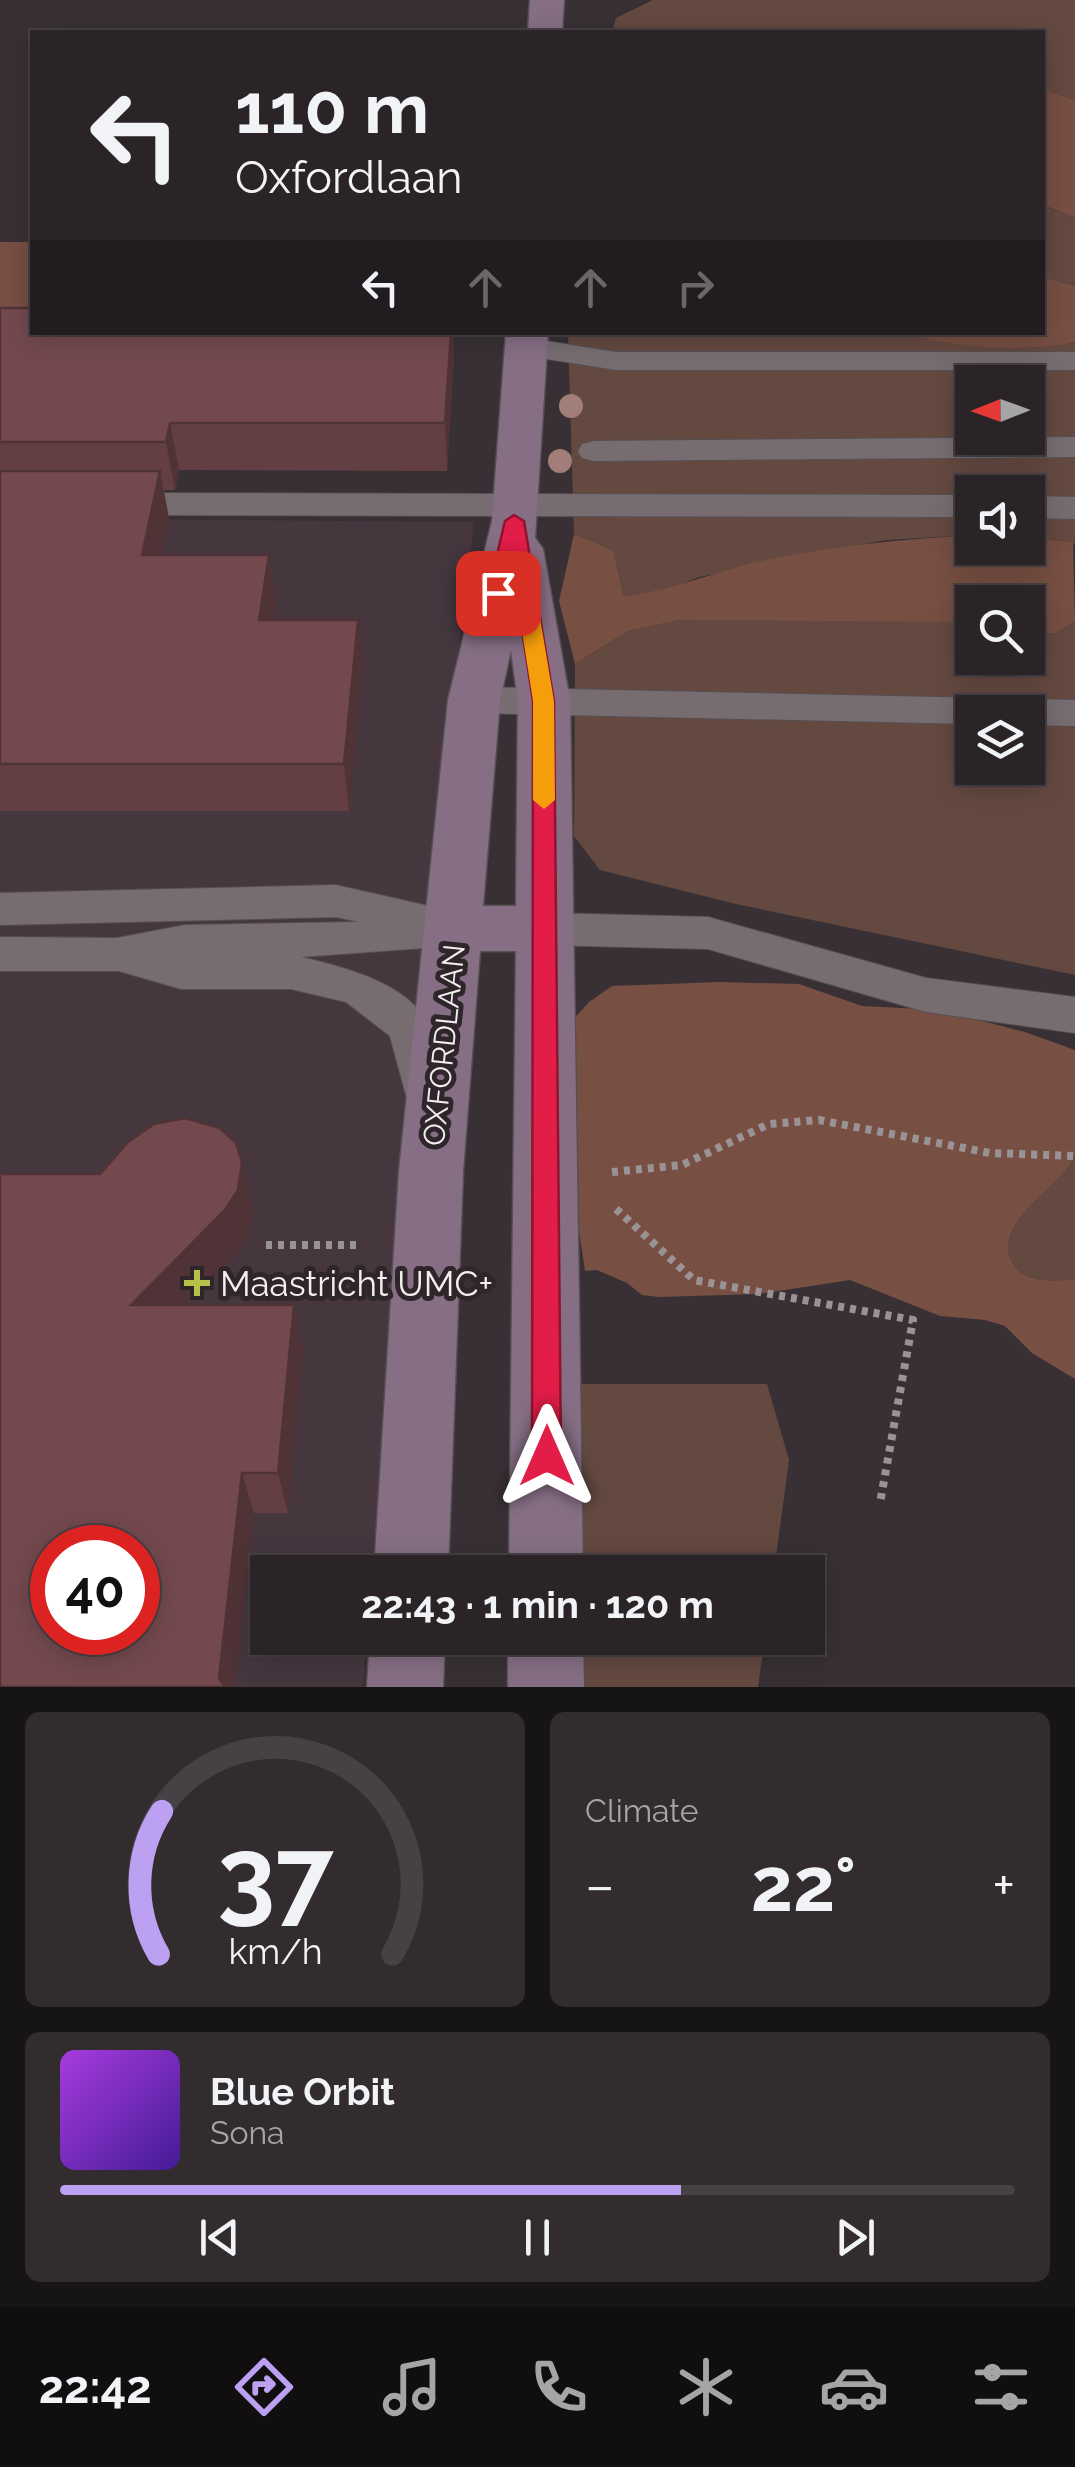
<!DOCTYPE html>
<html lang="en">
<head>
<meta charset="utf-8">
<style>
  :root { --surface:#2a2427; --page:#322c2f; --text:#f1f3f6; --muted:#a5a4a7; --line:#464144; --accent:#bca0f2 }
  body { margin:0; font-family:Raleway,sans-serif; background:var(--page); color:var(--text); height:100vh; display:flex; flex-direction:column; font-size:38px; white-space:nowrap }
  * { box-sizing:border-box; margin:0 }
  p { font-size:32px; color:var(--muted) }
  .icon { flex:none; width:55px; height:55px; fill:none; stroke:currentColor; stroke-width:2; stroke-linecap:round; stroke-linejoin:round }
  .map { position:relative; height:1687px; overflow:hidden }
  .drawer { display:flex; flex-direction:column; gap:25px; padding:25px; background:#171415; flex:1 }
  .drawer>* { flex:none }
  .guide { position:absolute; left:30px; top:30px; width:1015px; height:305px; border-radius:0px; box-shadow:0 5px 25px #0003,0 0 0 2px var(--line); background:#2a2427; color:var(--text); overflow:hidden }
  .needle { width:65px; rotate:269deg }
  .tools { position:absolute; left:955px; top:365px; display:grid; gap:20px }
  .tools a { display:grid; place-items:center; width:90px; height:90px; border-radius:0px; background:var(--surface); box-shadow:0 5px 25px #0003,0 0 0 2px var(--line); font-size:50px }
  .speed { position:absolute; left:30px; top:1525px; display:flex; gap:20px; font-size:50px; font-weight:700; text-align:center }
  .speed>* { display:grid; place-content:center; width:130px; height:130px; border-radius:50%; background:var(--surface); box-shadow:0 5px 25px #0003,0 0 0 2px var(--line); line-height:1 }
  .speed .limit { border:15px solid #d22; background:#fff; color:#111 }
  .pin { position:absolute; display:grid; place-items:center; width:85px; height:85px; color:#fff; margin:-42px; border-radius:20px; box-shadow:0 5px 15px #0006 }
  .me { position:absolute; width:110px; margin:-55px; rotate:0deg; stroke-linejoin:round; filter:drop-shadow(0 0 8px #0008) }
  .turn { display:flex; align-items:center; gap:35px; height:210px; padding:0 40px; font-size:45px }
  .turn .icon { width:130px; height:130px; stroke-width:2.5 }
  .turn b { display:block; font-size:70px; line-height:85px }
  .lanes { display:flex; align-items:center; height:95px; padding:0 40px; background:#0003; justify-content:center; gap:50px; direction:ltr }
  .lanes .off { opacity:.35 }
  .big { font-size:75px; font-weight:700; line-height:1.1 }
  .drawer .tile { flex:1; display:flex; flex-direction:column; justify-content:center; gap:15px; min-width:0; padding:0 35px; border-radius:15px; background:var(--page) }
  .drawer .dial { align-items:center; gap:0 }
  .dial svg { height:260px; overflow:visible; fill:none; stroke:var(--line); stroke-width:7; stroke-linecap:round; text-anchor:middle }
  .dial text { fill:var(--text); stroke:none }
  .song { display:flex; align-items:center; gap:30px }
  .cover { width:120px; height:120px; border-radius:15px; background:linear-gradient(135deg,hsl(280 70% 55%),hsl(260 70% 35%)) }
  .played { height:10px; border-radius:5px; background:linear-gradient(90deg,var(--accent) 65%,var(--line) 65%) }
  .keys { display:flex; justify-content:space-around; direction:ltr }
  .heat { display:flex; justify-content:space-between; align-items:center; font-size:55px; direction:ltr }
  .drawer .tiles { flex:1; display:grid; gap:25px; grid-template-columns:1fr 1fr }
  .tile:last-child { grid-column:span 2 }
  .trip { position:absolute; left:250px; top:1555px; width:575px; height:100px; border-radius:0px; background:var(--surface); box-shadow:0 5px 25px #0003,0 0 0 2px var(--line); font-weight:700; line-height:100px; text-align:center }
  .dock { display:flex; height:160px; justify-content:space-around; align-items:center; background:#110e10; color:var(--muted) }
  .dock .icon { width:70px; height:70px }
  .dock .current { color:var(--accent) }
  .dock b { font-size:45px; color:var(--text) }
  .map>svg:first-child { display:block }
</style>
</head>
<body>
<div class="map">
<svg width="1075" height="1687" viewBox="0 0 1075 1687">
  <rect width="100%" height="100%" fill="#383034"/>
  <path fill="#46373f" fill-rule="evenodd" d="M0,518L474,522L414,1019L372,1572H268V1638H367L363,1687H0ZM52,1548H138V1632H52Z"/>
  <path fill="#644940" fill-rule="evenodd" d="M653,0H1075V100L1043,89L1042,32H612L616,18Z
    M1042,205L1075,218V286L1043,277Z
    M686,332H908C947,348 1035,353 1075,342V546L1073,542L1028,538V492H972V535L886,540L699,577L663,592L624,596L613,550L574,534L568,333ZM972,382H1028V438H972Z
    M680,620H957L972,622V658H1028V630L1055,634L1075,621V975L736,904L600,870L574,836L575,664L628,631ZM972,712H1028V768H972Z
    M1075,1156V1279C1053,1281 1023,1284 1012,1262C991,1223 1060,1189 1075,1156Z
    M570,1384H767L789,1460L774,1572H572Z
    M573,1638H765L758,1687H574Z"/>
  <path fill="#774f43" d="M1043,89L1075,100V218L1043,205Z
    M0,242H32V319H0Z
    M1043,277L1075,286V342C1035,353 947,348 908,333L1042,332Z
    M574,534L613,550L624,596C673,591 717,570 766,560C834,546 903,539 972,535V548H1028V538L1073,542L1075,621L1055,634L1028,630V602H972V622L680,620L628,631L575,664L559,601Z
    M719,982L799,984L862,1006L940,1010L1025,1032L1075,1050V1156C1060,1189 991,1223 1012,1262C1023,1284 1053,1281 1075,1279V1379L1032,1353L1005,1326L985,1320L940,1316L850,1280L758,1294L659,1297L642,1295L627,1283L597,1270L585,1271L574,1198L571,1022L589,1002L612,986Z"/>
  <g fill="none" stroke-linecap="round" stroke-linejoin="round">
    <g stroke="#565053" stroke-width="2">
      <path id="lane" d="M527,338L616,352H1075V370H616L516,354L512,347L516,340Z
        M1075,437V457L594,461L582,458L578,451L582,444L594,441Z
        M114,493L972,495V517L114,515L102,512L97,504L102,496Z
        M1028,496L1075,497V519L1028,518Z
        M474,687L1075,700V726L1028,725V712H972V724L474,713L461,709L455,700L461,691Z
        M336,885L455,912L470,916L476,928L470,940C452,945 442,943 424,948L301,957C356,970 429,988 440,1054C443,1071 447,1083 439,1099L423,1105L407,1099L390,1036L346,1002L291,989H181L119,971H0V937L117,938L185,925L359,922L336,917L0,925V893Z
        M544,913L708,917L926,978L1075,997V1033L926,1012L708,949L544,945L529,941L523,929L529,917Z"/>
    </g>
    <g stroke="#565053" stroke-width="3">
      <path id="secondary" d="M530,0H564L562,32H528Z
        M506,332H548L535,538L543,549L570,701L583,1572H509L516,951H480L463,1171L448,1572H374L399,1171L448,700L492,521ZM511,650L518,701L516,906H483L500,700Z
        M370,1638H445L443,1687H367Z
        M508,1638H583L584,1687H508Z"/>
    </g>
    <path stroke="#9a9396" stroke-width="8" stroke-dasharray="6 6" stroke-linecap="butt" d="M612,1172L682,1165L769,1124L819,1120L990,1153L1075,1156
      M616,1209L694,1280L913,1320L880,1503
      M266,1245H356"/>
    <use href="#lane" fill="#776d71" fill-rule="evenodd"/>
    <use href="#secondary" fill="#866f85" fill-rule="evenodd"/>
  </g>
  <g fill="#a17e77">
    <circle cx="571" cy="406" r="12"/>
    <circle cx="560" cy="461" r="12"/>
  </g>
  <path fill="#633f43" d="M0,308L32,332H453L454,356L447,471L179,470L175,490H164L169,519L162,555H269L276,603L273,620L363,668L349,811H0Z
    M242,1162L253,1208L249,1236L236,1255L188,1305H294L303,1349L288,1513H254L100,1174Z"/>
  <path fill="#503337" d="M451,332H453L454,356L447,471L445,423Z
    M170,423L179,470L175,490L166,442Z
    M160,471L169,519L152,603L142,555Z
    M269,555L276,603L266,668L259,620Z
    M358,620L363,668L349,811L344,764Z
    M242,1162L253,1208L249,1236L236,1255L146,1348L131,1305Z
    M294,1305L303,1349L288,1513L278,1473Z
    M242,1473L254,1513L235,1687H223L219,1678Z"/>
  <path fill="#73494e" stroke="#503337" stroke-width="2.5" fill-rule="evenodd" d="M0,308H32V332H451L445,423H170L166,442H0Z
    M0,471H160L142,555H269L259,620H358L344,764H0Z
    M185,1118L220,1128L236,1143L242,1162L238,1190L225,1210L131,1305H294L278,1473H242L219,1678L225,1687H0V1174H100L128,1142L154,1124ZM52,1548H138V1632H52Z"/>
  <path fill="#e11d48" stroke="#92132f" stroke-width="2.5" d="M514,515L524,521L554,701L561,1456L557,1466L547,1470L536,1466L532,1456L533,701L513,572L505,597L498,599L488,593L505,521Z"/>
  <path fill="#f59e0b" d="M527,593L537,600L554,701L555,800L544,809L533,800V701L517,600Z"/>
  <path fill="#b7c147" stroke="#2e262a" stroke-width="4" d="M192 1268h10v10h10v10h-10v10h-10v-10h-10v-10h10z"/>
  <g text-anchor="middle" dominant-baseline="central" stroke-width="10" stroke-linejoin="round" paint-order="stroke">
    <g font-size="30" fill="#f4eef1" stroke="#2e262a">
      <text transform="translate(444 1045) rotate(-84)">OXFORDLAAN</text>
    </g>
    <g font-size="35" fill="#f4eef1" stroke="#2e262a" text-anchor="start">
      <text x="220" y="1283">Maastricht UMC+</text>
    </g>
  </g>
</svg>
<div class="tools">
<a><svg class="needle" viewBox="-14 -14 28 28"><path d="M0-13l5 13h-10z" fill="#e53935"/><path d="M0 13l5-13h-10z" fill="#a5a4a7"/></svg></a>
<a><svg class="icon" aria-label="sound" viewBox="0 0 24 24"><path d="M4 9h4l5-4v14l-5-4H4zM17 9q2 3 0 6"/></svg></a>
<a><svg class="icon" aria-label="search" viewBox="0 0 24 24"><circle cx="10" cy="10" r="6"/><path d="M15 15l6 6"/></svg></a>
<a><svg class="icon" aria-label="layers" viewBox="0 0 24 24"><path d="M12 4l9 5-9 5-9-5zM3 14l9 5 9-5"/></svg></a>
</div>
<div class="speed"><div class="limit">40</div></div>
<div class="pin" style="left:498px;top:593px;background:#d93025"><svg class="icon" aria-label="arrive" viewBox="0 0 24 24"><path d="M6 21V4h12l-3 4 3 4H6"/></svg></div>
<svg class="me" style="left:547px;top:1456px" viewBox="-20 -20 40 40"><path d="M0-17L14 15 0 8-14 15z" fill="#e11d48" stroke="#fff" stroke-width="4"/></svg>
<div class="trip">22:43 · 1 min · 120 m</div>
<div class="guide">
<div class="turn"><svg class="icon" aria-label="left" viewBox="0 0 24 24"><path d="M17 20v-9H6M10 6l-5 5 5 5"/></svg><div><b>110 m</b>Oxfordlaan</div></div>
<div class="lanes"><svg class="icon" aria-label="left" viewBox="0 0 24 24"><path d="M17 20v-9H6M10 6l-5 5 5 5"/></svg><svg class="icon off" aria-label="ahead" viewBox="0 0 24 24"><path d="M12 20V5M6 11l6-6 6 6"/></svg><svg class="icon off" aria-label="ahead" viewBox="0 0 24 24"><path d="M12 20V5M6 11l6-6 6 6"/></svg><svg class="icon off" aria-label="right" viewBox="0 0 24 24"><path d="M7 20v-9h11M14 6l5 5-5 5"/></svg></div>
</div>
</div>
<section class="drawer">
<div class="tiles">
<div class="tile dial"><svg viewBox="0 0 100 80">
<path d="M14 69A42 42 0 1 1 86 69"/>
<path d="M14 69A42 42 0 0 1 15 25" stroke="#bca0f2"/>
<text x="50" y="56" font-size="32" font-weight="700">37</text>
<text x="50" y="72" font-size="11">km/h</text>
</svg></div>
<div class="tile"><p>Climate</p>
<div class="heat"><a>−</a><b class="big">22°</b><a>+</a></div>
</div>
<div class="tile">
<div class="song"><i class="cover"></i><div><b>Blue Orbit</b><p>Sona</p></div></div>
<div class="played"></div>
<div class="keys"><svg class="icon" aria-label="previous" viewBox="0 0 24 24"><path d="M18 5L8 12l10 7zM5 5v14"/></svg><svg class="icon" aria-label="pause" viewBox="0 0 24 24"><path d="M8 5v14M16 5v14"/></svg><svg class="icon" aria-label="next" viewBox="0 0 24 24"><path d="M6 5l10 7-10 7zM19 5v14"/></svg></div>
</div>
</div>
</section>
<nav class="dock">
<b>22:42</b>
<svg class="icon current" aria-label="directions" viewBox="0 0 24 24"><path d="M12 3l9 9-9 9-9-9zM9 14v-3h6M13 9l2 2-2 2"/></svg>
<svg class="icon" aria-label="music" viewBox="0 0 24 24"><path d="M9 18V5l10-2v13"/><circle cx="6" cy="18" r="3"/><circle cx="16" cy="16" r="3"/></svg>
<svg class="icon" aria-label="phone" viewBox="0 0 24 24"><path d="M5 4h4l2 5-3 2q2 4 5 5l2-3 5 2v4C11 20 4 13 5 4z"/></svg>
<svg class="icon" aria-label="climate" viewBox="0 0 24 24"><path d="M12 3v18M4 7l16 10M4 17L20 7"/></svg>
<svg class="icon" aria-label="car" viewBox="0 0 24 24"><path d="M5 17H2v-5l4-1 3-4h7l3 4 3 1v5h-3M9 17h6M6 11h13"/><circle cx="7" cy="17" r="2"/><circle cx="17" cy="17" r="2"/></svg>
<svg class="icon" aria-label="filters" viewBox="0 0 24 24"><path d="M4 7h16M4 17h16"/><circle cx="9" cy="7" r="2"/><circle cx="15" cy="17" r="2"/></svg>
</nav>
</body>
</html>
